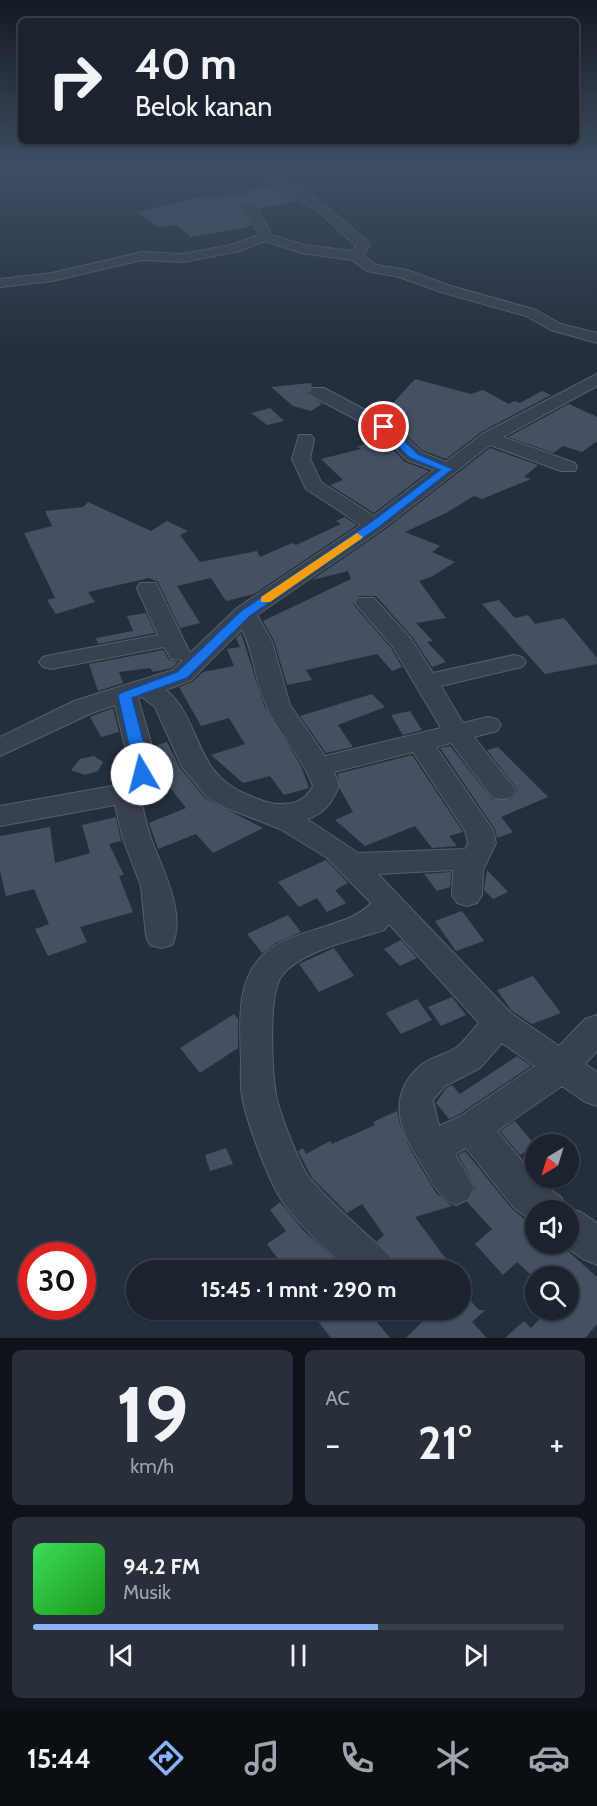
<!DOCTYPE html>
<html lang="id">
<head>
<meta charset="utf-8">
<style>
  :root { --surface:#1b232e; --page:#282f3a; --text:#f1f3f6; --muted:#a0a4aa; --line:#39404a; --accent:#8ab4f8 }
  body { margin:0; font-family:Cabin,sans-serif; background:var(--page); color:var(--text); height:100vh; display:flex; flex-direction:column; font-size:22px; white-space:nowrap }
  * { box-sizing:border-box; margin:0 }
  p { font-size:20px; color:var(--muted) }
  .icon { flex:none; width:33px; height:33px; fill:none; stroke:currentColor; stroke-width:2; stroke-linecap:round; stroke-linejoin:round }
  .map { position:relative; height:1338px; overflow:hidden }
  .side { display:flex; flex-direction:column; gap:12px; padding:12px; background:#0f1319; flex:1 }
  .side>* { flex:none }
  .guide { position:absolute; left:18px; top:18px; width:561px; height:126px; border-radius:9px; box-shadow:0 2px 4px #0004,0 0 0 2px var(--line); background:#1b232e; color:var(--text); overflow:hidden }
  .needle { width:39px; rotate:218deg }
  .tools { position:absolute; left:525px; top:1134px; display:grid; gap:12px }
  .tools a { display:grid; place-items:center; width:54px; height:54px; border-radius:50%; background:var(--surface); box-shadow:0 2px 4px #0004,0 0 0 2px var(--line); font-size:30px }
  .speed { position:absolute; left:18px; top:1242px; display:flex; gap:12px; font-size:30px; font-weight:700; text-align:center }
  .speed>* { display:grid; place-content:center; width:78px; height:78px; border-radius:50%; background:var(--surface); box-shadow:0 2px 4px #0004,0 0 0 2px var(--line); line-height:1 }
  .speed .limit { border:9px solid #d22; background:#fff; color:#111 }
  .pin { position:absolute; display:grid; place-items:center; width:51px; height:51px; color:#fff; margin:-26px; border:3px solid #fff; border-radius:50%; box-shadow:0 2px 6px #0007 }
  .me { position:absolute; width:66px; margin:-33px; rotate:352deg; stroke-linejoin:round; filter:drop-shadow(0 0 4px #0008) }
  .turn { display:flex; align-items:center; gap:21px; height:126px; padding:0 18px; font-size:27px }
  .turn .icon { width:78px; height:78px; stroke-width:2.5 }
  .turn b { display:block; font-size:42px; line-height:51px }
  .big { font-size:45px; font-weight:700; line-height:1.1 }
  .side .tile { flex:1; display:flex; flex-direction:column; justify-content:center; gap:9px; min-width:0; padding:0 21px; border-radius:9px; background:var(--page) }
  .side .dial { align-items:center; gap:0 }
  .dial b { font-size:78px; line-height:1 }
  .song { display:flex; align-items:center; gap:18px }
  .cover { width:72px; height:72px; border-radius:9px; background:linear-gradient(135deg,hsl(130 70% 55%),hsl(120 70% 35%)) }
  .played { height:6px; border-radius:3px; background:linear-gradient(90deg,var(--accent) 65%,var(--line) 65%) }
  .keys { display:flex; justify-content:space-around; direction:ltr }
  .heat { display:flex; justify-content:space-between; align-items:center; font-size:33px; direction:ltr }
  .side .tiles { flex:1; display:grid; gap:12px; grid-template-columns:1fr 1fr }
  .tile:last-child { grid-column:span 2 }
  .trip { position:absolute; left:126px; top:1260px; width:345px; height:60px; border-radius:30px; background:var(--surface); box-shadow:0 2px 4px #0004,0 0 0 2px var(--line); font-weight:700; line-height:60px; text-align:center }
  .tab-bar { display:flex; height:96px; justify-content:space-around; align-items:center; background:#0b0e12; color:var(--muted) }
  .tab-bar .icon { width:42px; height:42px }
  .tab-bar .current { color:var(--accent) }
  .tab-bar b { font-size:27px; color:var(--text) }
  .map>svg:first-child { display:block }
</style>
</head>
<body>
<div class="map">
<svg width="597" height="1338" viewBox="0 0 597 1338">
  <rect width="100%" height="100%" fill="#242f3e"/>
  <path fill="#455162" d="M267,187L276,188L297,201L259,209L245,201L238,207L252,225L246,226L248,227L191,237L176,225L160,228L137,212L205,195L209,197L245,194L242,190Z
    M415,379L471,394L483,390L509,404L514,401L520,403L542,391L551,395L481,432L446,459L422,450L405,434L411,432L398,428L381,416Z
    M311,383L312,386L307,393L322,404L311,411L293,406L271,387Z
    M569,404L597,417V441L582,452L563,446L553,453L508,437Z
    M270,408L284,421L267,425L251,413Z
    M383,440L405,462L429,471L374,513L330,485L343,480L321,459L361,449L357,446Z
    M490,448L538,465L524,477L531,479L482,499L474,496L446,513L405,532L440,546L432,552L455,562L433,576L419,581L446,618L416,623L433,641L427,642L446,662L432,667L413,638L376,596H358L353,604L391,648L402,667L392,671L377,654L306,670L312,680L287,685L274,641L263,621L351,579L348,571L312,580L383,531Z
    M88,502L151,531L167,521L188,531L180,535L200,562L257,551L260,557L292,543L296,545L341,524L336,521L345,517L357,525L254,594L226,601L211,578L177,586L200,623L180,628L158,582L149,578L88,592L95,602L56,614L47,600L55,598L24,533L52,526L45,511L83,507Z
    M499,600L515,618L528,615L535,624L564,618L597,658V664L545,674L482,604Z
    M146,613L155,633L98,644L96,638L133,631L127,616Z
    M241,633L264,706L301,766L309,788L284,795L270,776L243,783L211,755L245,744L229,718L201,726L179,687L192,682L203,672L234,666L227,649L240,647L236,638Z
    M163,650L169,660L178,662L172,668L153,672L150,668L119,672L123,683L98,691L89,664Z
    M372,694L385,707L338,725L353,747L326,753L300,716Z
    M113,708L119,732L101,737L90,717Z
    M410,711L422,730L403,735L391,715Z
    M167,742L180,768L205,798L263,828L213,853L196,834L158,849L149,823L186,808L159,773L154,746Z
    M450,746L492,799H512L518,790L487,750L498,747L548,797L501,817L513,832L497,838L495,829L440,748Z
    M412,755L463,832L449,836L457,846L432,848L415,826L365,846L335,820L353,812L340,789L337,774Z
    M94,756L103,762L98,771L85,775L71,770L80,759Z
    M116,817L121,841L109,844L124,875L119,876L133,912L80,927L87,942L48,956L35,929L49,924L34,889L6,896L0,871V836L50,827L55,863L90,853L82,825Z
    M326,860L348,883L335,890L346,903L327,912L317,898L299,907L278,882Z
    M487,870L508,892L493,899L484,890Z
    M451,872L450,887L437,891L424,874Z
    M462,911L484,941L456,951L435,921Z
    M288,915L301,932L276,943L262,953L247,934Z
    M401,940L417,958L400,966L384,949Z
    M334,948L354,976L319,992L299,964Z
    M533,976L561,1013L532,1024L512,1011L497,990Z
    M452,997L466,1015L441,1026L428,1007Z
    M417,999L432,1020L401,1034L386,1013Z
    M234,1014L238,1019V1048L200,1073L180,1048Z
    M517,1056L531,1066L458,1115L449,1119L436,1103L446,1088L452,1085L460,1094Z
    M397,1111L400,1125L410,1149L436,1193L452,1206L415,1217L454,1270H407L401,1263L399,1265L377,1241L384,1235L362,1204L347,1213L312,1178L298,1151L303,1148L306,1154L330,1141L332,1144L375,1125L373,1122Z
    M515,1121L535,1145L520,1155L500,1131Z
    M226,1148L233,1164L210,1171L205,1155Z
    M465,1151L512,1209L536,1229V1244H560L597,1277V1324L585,1338H505L524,1321L531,1328L548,1310H568V1276H532L517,1262L503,1275L475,1244L492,1229L467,1202L476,1188L458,1155Z
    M280,1202L304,1231L347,1270H322L314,1259L298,1270H260L278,1259L267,1244L286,1231L270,1210Z
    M460,1289L479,1310H485L472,1322L487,1338H406L434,1310H460Z
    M309,1310H367L390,1338H331Z"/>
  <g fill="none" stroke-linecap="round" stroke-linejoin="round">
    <g stroke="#565f6c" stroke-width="2">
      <path id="minor" d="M246,166C281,165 342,219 368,242L370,245L363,255L376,265L407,270L451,286L536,310L561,324L597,333V343L551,330L526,316L441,292L399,277L367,271L352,260L302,253L265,241L239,251L183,262L142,260L52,281L0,287V279L52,273L142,252L183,254L231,245L258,235L255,226L240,207L246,203C258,207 267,223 271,235L304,245L352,251L356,246L319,212Z
        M577,166H597V172L579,168Z
        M597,374V386L503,437L575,463L577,467L575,471H561L490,445L382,529L257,615L272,642L290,705L325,756L441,728L393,647L355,603L358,598H374L411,639L433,673L514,655L522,657L526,662L522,667L441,686L463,723L488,717L497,719L501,725L497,731L474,737L516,790L512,797L502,799L492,797L451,743L436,747L493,830L496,843L483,870L482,895L477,903L467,906L457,903L452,895L453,870L378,874L511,1013L559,1046L585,1019L597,1015V1051L585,1064L597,1072V1106L585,1102L562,1086L497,1131L540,1182L561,1197L566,1208L581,1212L597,1223V1265L583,1259L562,1244H568V1210H536L535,1223L514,1208L466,1148L455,1154L474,1187L469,1199L456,1205C435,1196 431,1178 419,1160C398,1129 388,1094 420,1066C430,1057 446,1055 457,1047C465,1040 472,1031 479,1023L389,924L384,930C354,940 299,951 281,977C268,997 272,1070 276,1095C279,1112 300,1166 310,1179C327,1198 347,1217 366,1234C379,1246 391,1253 399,1270H350C327,1251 301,1227 283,1202C269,1183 246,1120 242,1096C240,1085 241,1072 241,1060C240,1024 235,979 265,953C294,928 351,927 371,903L326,857L280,829L224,807L207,797L182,767L155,707L142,697L138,698C144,721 165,776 153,797L141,800C144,813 147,828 152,841C162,868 187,916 172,945L161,948L150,945L146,936L141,886L123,839L115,805L0,826V806L129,783L128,758L115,705L92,713L0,756V737L74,701L173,670L183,660L171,659L164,647L51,669L43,667L39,662L43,657L51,655L158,635L137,588L140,583H156L190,653L237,608L361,525L306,489L292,459L299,435H311L314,439L310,459L321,482L374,516L434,470L407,460L378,431L312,396L309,392L312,388H324L390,423L421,452L446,462L482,434ZM242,629C254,653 255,681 266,705C278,734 302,756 313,786C305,801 295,804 279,804C268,804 258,799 248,795C192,773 203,721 166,690L191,680ZM413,752L465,831L468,843L465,849L358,853L307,819C325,814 332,802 339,786L334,772ZM502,1043L535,1066L459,1117L439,1126L433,1100L445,1086L480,1068Z"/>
    </g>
    <use href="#minor" fill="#38414e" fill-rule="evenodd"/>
  </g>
  <linearGradient id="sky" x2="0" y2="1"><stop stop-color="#141a22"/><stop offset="0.47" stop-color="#3f4d63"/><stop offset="1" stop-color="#3f4d63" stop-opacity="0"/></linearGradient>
  <rect width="597" height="353" fill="url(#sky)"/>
  <path fill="#1a73e8" stroke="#114b97" stroke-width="1.5" d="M380,424H387L418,454L453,469L379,527L250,616L187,678L132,698L148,758L149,774L142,780L136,778L118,696L120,693L177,672L241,611L371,522L440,470L410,458L380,429Z"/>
  <path fill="#f59e0b" d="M357,533L363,537L361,539L270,602H261V597Z"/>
</svg>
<div class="tools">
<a><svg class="needle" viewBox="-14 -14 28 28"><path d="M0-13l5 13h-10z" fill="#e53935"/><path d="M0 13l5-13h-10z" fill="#a0a4aa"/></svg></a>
<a><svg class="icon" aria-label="sound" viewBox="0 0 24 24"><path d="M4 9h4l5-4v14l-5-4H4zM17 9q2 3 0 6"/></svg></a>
<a><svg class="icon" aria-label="search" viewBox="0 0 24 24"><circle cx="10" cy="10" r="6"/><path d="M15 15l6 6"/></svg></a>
</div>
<div class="speed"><div class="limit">30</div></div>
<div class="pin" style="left:384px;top:427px;background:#d93025"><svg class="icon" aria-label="arrive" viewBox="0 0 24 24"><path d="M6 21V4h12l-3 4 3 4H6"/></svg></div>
<svg class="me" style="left:142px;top:774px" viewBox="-20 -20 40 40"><circle r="19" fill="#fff"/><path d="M0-13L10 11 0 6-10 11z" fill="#1a73e8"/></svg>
<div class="trip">15:45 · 1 mnt · 290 m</div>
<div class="guide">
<div class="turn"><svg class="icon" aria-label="right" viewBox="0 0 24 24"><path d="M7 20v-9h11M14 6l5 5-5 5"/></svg><div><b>40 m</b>Belok kanan</div></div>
</div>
</div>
<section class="side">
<div class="tiles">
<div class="tile dial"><b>19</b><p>km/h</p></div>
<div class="tile"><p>AC</p>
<div class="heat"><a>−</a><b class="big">21°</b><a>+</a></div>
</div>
<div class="tile">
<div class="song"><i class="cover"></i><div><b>94.2 FM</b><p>Musik</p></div></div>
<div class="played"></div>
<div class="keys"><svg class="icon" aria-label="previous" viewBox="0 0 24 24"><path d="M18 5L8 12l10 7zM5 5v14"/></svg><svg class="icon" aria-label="pause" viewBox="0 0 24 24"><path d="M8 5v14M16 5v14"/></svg><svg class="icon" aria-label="next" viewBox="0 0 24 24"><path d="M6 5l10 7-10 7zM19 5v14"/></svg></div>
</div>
</div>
</section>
<nav class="tab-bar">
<b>15:44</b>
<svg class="icon current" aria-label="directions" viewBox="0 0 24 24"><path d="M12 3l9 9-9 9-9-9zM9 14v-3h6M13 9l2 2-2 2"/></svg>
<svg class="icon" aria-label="music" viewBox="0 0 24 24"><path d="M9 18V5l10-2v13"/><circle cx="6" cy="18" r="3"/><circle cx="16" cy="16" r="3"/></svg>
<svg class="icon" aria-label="phone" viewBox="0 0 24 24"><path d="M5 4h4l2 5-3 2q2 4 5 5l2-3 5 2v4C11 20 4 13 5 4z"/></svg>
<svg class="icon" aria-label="climate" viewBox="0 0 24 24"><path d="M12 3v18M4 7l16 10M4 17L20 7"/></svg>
<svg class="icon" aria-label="car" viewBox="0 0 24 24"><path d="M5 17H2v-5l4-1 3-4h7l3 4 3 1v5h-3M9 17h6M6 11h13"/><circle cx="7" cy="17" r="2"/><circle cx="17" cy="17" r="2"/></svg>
</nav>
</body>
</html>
